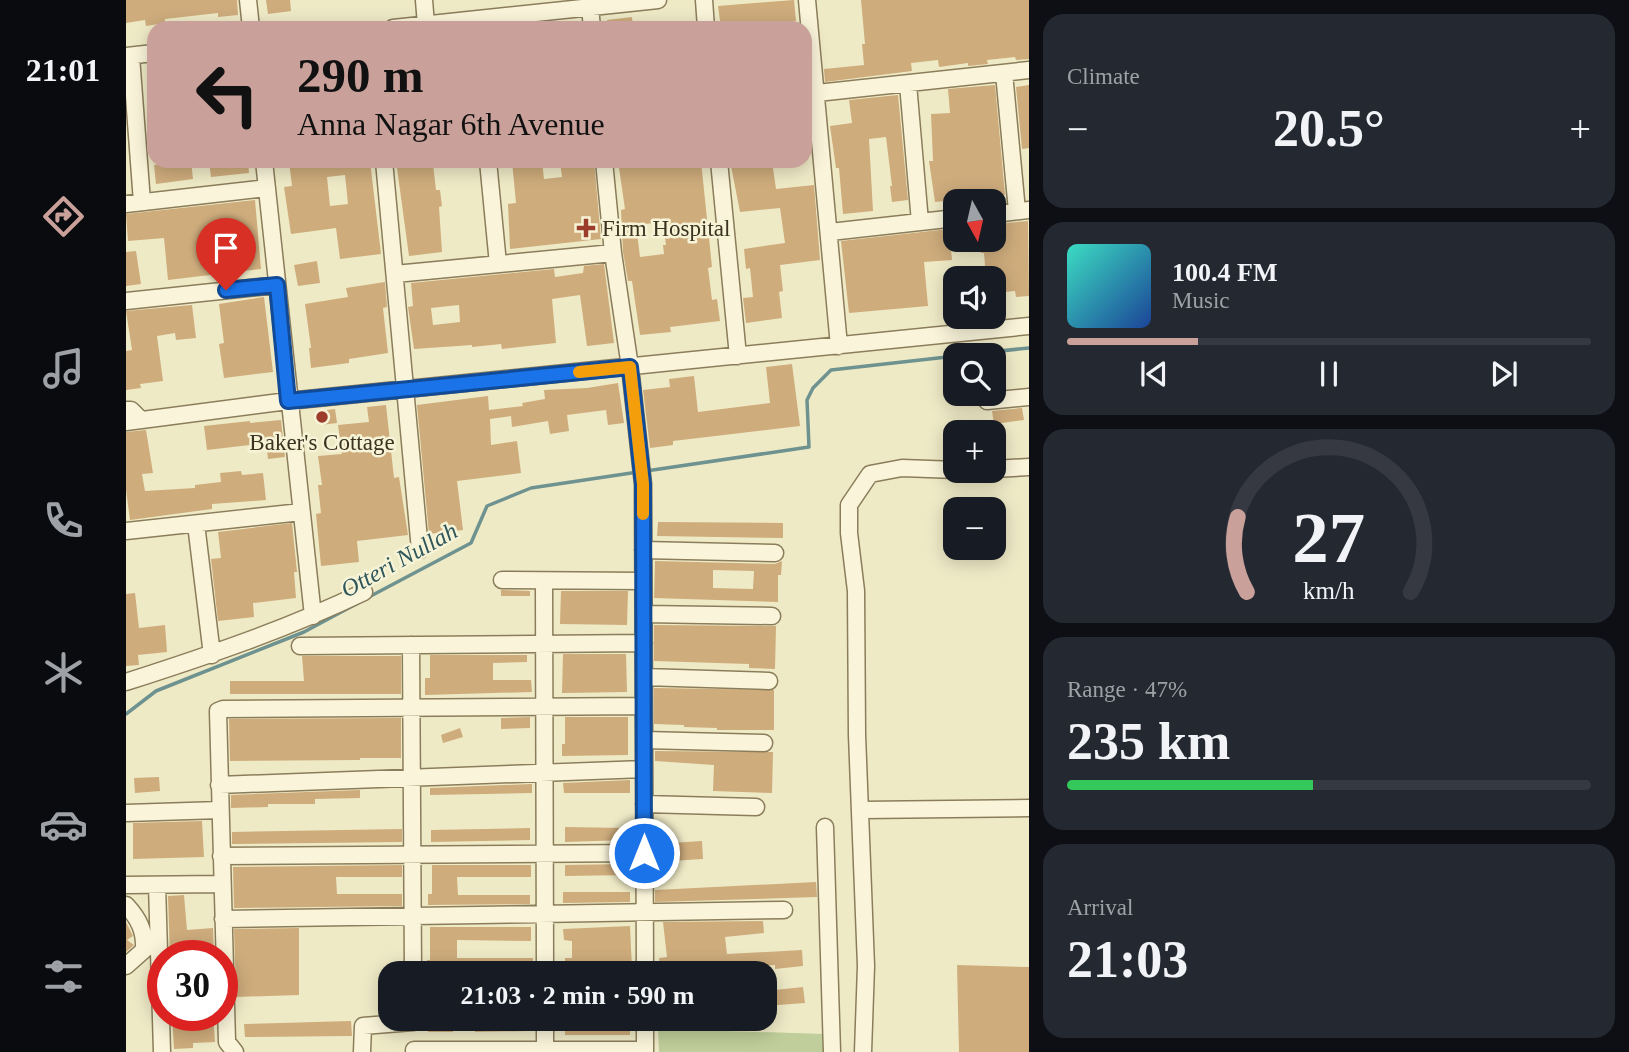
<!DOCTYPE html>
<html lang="en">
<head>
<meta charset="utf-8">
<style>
  :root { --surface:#171b24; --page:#242831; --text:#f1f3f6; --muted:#9ea1a6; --line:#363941; --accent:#caa19a }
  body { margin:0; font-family:Georgia,serif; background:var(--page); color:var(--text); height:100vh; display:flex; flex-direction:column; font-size:26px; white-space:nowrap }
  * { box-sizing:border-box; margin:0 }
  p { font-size:23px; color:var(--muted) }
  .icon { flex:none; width:38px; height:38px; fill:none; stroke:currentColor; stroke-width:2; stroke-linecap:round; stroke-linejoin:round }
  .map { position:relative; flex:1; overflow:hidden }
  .panel { display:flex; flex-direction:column; gap:14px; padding:14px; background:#0d0f14; width:600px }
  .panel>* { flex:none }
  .hud { position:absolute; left:21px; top:21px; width:665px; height:147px; border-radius:21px; box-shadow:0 4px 18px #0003; background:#caa19a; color:#111; overflow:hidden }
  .needle { width:46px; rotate:172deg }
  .tools { position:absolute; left:817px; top:189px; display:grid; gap:14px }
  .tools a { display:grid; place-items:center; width:63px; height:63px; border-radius:14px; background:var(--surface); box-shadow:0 4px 18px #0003; font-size:35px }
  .speed { position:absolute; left:21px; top:940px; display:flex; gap:14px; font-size:35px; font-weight:700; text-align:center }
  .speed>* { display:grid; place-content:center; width:91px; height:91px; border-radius:50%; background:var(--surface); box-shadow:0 4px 18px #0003; line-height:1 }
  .speed .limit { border:10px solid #d22; background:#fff; color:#111 }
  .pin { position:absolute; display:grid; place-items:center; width:60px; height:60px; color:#fff; margin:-72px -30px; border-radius:50% 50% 50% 0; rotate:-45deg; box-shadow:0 0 7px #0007 }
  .pin .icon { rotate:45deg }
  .me { position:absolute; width:77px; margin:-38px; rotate:0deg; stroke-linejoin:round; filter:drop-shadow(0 0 5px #0008) }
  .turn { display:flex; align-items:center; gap:24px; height:147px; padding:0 35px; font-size:32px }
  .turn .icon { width:91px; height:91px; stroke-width:2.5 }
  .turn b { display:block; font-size:49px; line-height:60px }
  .big { font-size:52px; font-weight:700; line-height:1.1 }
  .panel .tile { flex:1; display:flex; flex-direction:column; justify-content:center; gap:10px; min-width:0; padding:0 24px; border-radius:21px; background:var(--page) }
  .panel .dial { align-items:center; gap:0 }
  .dial svg { height:182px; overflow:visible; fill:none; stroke:var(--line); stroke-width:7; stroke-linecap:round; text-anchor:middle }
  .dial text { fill:var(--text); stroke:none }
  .song { display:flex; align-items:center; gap:21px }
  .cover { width:84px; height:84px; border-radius:10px; background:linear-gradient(135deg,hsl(170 70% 55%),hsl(220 70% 35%)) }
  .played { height:7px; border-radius:4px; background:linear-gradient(90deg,var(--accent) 25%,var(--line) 25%) }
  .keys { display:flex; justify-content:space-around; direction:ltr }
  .heat { display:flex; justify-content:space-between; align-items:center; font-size:38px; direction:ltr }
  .charge { height:10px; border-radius:5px; background:linear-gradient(90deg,#34c759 47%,var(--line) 0) }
  .trip { position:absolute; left:252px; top:961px; width:399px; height:70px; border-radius:21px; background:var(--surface); box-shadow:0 4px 18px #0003; font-weight:700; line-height:70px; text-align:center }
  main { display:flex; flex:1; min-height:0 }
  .tabs { display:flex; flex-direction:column; width:126px; justify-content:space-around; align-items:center; background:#090b0e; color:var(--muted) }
  .tabs .icon { width:49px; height:49px }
  .tabs .selected { color:var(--accent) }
  .tabs b { font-size:32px; color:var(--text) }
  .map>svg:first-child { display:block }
</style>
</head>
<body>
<main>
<nav class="tabs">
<b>21:01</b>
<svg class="icon selected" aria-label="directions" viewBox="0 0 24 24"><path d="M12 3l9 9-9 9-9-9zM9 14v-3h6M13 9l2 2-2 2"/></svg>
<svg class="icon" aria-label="music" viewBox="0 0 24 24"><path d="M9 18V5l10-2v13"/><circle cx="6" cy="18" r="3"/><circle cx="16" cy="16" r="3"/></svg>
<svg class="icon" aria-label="phone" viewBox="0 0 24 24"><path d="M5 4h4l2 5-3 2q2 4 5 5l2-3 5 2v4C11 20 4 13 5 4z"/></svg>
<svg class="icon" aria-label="climate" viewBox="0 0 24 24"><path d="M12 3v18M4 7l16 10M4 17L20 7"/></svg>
<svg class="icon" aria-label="car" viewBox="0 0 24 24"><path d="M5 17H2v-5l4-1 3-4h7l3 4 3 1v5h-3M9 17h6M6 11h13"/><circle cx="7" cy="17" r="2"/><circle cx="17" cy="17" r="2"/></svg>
<svg class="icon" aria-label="filters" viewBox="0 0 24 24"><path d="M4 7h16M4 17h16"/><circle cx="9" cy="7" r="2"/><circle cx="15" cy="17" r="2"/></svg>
</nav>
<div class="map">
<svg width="903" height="1052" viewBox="0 0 903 1052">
  <rect width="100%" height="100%" fill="#efeac6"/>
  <path fill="#bfce9a" d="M532,1029L699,1034V1052H533Z"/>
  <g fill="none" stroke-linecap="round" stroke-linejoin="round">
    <path stroke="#6e928f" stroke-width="3.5" d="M835,355L903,348
      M520,471L683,447L681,400L687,388L705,370L830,356
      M241,598L345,543L361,506L405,488L512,472
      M0,714L30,691L178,632L232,603"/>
  </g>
  <path fill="#ceac7c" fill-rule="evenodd" d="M0,0H111L112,15L92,17V13L39,19V23L20,26L19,20L0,23Z
    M140,0H164L165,11L142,14Z
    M668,0L670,21L625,28H595L592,6Z
    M735,0H903V59L890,60L889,57L861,60L862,64L842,66V63L813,67L812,60L785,63L786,71L699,82L698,69L738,65L736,44H739Z
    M506,17L507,28H482L481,20Z
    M869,85L879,195L809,202L803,161H807L805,114L824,113L822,89Z
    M903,85V148L896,149L890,87Z
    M772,95L782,200L766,202L764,186H766L760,137L743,139L747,211L717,214L713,168H710L704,126L726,123L723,100Z
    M65,161L67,179L30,184L28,165Z
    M83,161H122L123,173L85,177Z
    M163,161H244L255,254L214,259L210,228L165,234L158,187L166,186ZM219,175L222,204L204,206L201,177Z
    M276,161H302L303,164H307L310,190H314L316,206L313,207L316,252L283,256L271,168L277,167Z
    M386,161H416L418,179L436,177L434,161H468L475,239L384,249L382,204L390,203Z
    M492,161H575L586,267L582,268L586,300L591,299L594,321L544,327L545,332L514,335L506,281H502L497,252L495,210L499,209ZM537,222L540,245H537L538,254L514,257L510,225Z
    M646,161L650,189L688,185L694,260L654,265L657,291L653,292L656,318L620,323L617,298L627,297L624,268L620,269L618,249L659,243L654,208L614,212L605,166Z
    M129,200L135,269L42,280L38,238L2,241L0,214Z
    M902,221L903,296L890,297L889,291L868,293V278H860L858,253H855L854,240H868V224Z
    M823,229L826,260L798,262L802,306L723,313L715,241Z
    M10,251L15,284L0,286V252Z
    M191,261L194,283L172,286L168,265Z
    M478,264L488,343L461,346L454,295L426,299L430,343L376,349L375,344L346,347V345L288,349L282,307L287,306L285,283L428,269L429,277L457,273L458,266ZM333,305L334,322L307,325L305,308Z
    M259,282L261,307L257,308L262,353L223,359V363L185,368L183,348H185L179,304L222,297L220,288Z
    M138,297L147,372L98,378L93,344L98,343L93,304Z
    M66,305L70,338L50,340L49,333L31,336L37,381L14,384L15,388L0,390V351L6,350L0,311Z
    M666,364L674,426L547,441V445L524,448L517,390L544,387L543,379L568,376L572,412L644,403L640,367Z
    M492,383L498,423L482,425L480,410L441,415L443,431L424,434L422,421L386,427L385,416L364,419L365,445L391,441L395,473L331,481L337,530L303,534L291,405L362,396L363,410L397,406L396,403L419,399L418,390L461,388Z
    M260,405L268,478L273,477L282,535L231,541L233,562L195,566L190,514L195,513L192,485H196L192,456L216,454L212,425L243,422L241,407Z
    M896,408L898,420L868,424L866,411Z
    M209,409L211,423L195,425L193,411Z
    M155,420L159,457L142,459L140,443L81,450L78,426L124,421V423Z
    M20,430L27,473L16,474L19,491L69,488V485L95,482L94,473L115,471L116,475L137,473L140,500L86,504V509L4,520L0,490V432Z
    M532,522L657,523V538L531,536Z
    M166,523L171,572H168L170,598L127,603L128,617L92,621L85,559L95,558L92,532Z
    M529,561L649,564L656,561L655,575H652V602L528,598ZM587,570L628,571L627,589L587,588Z
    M375,590L404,591V596H375Z
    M435,591H502L501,625L434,624Z
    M9,593L13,628L39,625L41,652L12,655L13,665L0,666V594Z
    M528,625L650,626L649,669L623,668V664L528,661Z
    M437,654H500L501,692L436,693Z
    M304,655H401V662L367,663V680H405L406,692L299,695V678H304Z
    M176,656H275V694H104V681H178Z
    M528,688L648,690V730H591V728L558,727V725L528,724Z
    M404,717V728L375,729V718Z
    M439,717H502V755L436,756V744H439Z
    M275,718V758H234V760L104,761L103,719Z
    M334,728L337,737L317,743L315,735Z
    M529,751L647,752L646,793L587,791L588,765L529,761Z
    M33,777L34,791L9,793L8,778Z
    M504,780V793H438L437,783Z
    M406,784V793L304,795V788Z
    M234,790V798L189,799V804H142V807L105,808V795Z
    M76,821L78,857L7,859V823Z
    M439,827L500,828L501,840L439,842Z
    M404,828V840L305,842V830Z
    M276,829V842L106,844V832Z
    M576,841L577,859L529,862V844Z
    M503,864V875L439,876V865Z
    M276,865V877H210L211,894H276V906L108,908L107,867Z
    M306,865H405V877H331L332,895H404V904L302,905V894H306Z
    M690,882L691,897L529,902V890Z
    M437,892H504V902L437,903Z
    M58,895L61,930L87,928L88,956H44L42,896Z
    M637,921L638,933L599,937L601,954L676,950L677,966L649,969V965L534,973L533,958L541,957L537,922Z
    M0,922L7,936L1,940L8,945L0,952Z
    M504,926L506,969H439V958H446V941L438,940L437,929Z
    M304,927H405V941L331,940V958H407V971H302L301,960H304Z
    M173,928V995L110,997L108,929Z
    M831,965L903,967V1052H833Z
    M677,987L679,1003L639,1006V991Z
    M46,1015H87L89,1042L67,1043V1048L48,1049Z
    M403,1020V1031L349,1032V1021Z
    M225,1021L226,1036L119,1037L118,1024Z
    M439,1021L504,1022V1035H439Z
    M302,1022H327V1032H302Z"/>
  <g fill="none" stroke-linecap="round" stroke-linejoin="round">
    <g stroke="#8b7d5b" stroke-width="19">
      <path id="minor" d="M122,0L125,28
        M298,0L300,25
        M578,0L580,28
        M681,0L713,346
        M464,7L466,28
        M267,28L532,0
        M0,56L28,53
        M5,56L16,202
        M878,73L891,211
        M782,84L794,222
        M691,93L903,70
        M138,161L187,616
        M258,161L294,550
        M362,161L372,264
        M478,161L487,253L504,367L517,484L519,973
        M593,161L612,356
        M0,204L141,188
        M868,214L903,210
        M704,232L830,218
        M269,274L487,253
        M0,301L151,285
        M861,401L903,397
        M0,410H5L14,419
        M0,422L162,401L903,326
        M868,469L903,467
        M70,524L86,655
        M0,531L175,512
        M517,550L649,553
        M376,580L517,581
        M418,581L419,973
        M518,614L646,616
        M285,645L287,973
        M174,646L518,643
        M518,677L643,681
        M0,682C81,656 161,629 238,592
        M518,740L638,743
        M93,785L518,769
        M518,804L630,807
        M736,810L903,808
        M0,813L94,810
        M699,827L706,1052
        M95,856L518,853
        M0,885L96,884
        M31,885L36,1052
        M0,905C13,919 19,931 18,950L0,966
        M97,919L658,910
        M419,1018V1052
        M519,1018V1052
        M288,1050H519
        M109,1052L101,1042L92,711L97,709L518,706
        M236,1052L237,1026L287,1022
        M737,1052L740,966L731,735L730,591L723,533V505L744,474L776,468L830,470"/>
    </g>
    <use href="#minor" stroke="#faf5da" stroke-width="16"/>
  </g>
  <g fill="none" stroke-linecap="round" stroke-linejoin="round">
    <g stroke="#114b97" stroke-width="18">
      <path id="route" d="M100,290L151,285L162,401L504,367L517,484L518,853"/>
    </g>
    <use href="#route" stroke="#1a73e8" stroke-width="12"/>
    <path stroke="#f59e0b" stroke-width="12" d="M453,372L504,367L517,484V514"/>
  </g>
  <g fill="#9b3d2a" stroke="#f6f3d6" stroke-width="2.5">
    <path d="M456.5 217.5h7v7h7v7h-7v7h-7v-7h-7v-7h7z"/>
    <circle cx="196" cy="417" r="7"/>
  </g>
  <g text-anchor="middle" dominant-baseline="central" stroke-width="5" stroke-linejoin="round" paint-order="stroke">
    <g font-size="23" fill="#3b321f" stroke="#f6f3d6" text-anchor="start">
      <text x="476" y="228">Firm Hospital</text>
      <text x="196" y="442" text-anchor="middle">Baker's Cottage</text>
    </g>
    <g font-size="24" font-style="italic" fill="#2e565b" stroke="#f6f3d6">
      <text transform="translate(273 560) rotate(-29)">Otteri Nullah</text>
    </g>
  </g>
</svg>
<div class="tools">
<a><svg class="needle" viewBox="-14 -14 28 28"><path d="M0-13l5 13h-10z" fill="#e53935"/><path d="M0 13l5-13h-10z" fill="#9ea1a6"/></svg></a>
<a><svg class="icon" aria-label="sound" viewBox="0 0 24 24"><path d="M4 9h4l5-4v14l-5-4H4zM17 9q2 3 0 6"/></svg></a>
<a><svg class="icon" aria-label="search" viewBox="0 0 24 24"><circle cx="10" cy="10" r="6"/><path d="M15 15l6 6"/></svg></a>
<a>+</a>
<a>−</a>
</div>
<div class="speed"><div class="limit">30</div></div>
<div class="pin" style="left:100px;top:290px;background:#d93025"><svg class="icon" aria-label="arrive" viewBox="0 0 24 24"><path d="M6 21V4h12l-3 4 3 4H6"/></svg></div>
<svg class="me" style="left:518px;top:853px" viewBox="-20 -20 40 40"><circle r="17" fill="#1a73e8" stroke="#fff" stroke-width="3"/><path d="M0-11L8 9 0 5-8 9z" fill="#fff"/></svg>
<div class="trip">21:03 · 2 min · 590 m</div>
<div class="hud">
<div class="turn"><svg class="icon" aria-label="left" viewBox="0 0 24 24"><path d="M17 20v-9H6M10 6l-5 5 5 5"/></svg><div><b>290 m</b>Anna Nagar 6th Avenue</div></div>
</div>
</div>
<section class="panel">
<div class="tile"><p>Climate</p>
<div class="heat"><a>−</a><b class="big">20.5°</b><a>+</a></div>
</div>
<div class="tile">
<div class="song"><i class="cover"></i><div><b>100.4 FM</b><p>Music</p></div></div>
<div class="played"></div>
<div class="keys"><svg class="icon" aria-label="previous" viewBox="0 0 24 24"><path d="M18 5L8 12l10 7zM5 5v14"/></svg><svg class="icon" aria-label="pause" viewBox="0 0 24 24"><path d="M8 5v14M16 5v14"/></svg><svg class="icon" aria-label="next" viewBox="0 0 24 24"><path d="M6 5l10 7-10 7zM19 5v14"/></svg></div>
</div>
<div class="tile dial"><svg viewBox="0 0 100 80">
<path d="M14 69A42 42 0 1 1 86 69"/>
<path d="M14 69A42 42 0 0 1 10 36" stroke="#caa19a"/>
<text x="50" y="56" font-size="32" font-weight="700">27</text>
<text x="50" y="72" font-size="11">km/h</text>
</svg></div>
<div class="tile"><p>Range · 47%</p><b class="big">235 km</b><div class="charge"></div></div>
<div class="tile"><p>Arrival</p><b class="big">21:03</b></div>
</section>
</main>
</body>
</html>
